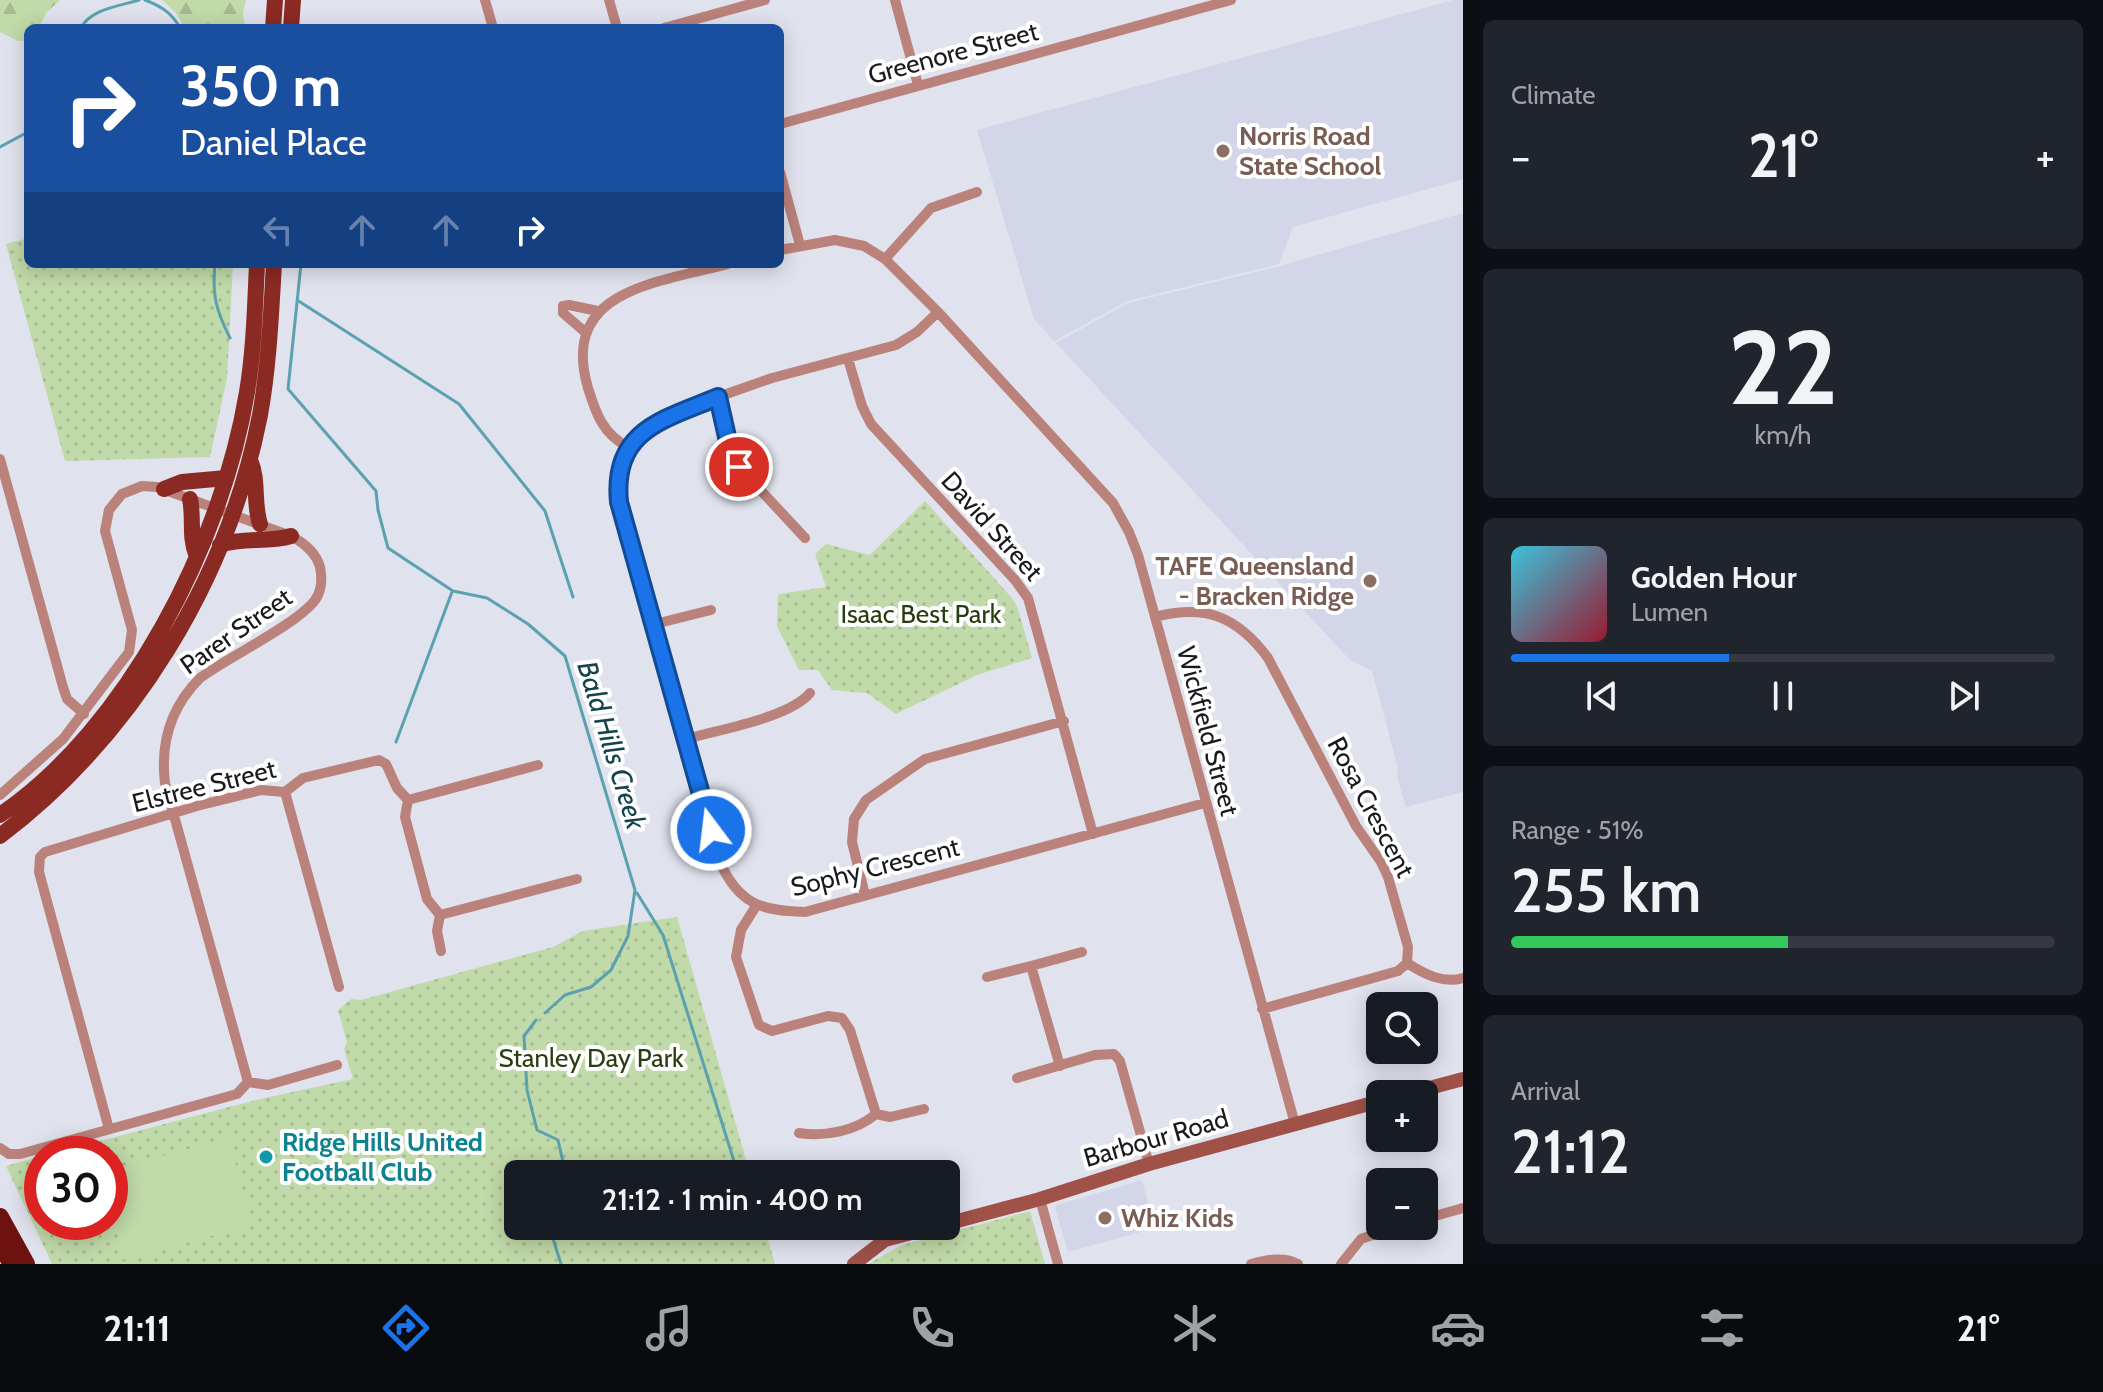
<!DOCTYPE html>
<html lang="en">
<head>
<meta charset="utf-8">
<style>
  :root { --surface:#171b24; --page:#20242c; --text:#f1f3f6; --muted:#9ea1a6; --line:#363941; --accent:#1a73e8 }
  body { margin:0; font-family:Cabin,sans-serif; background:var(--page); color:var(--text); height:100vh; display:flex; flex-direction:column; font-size:30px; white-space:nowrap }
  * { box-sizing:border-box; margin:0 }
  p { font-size:26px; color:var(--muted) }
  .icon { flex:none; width:44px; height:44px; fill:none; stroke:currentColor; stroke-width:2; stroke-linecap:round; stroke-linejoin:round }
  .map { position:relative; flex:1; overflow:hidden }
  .sheet { display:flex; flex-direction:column; gap:20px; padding:20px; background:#0d0f14; width:640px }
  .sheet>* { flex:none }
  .guide { position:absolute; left:24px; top:24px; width:760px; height:244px; border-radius:12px; box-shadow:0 4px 20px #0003; background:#1a4fa0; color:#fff; overflow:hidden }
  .tools { position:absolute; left:1366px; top:992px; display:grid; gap:16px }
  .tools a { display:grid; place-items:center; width:72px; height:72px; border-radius:12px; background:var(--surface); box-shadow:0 4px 20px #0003; font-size:40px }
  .speed { position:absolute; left:24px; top:1136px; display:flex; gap:16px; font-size:40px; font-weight:700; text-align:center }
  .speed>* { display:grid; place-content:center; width:104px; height:104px; border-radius:50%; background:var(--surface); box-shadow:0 4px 20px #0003; line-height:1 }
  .speed .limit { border:12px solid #d22; background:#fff; color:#111 }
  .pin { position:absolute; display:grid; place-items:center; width:68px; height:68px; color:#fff; margin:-34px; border:4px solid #fff; border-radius:50%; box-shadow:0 2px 8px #0007 }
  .me { position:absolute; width:88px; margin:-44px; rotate:345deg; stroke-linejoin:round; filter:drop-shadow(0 0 6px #0008) }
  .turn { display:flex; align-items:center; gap:28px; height:168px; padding:0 24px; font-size:36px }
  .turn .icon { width:104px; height:104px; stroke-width:2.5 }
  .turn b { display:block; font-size:56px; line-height:68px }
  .lanes { display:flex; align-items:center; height:76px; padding:0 24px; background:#0003; justify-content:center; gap:40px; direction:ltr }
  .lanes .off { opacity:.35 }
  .big { font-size:60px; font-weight:600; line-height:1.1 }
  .sheet .tile { flex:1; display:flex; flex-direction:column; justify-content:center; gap:12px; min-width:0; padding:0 28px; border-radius:12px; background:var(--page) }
  .sheet .dial { align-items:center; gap:0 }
  .dial b { font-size:104px; line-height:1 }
  .song { display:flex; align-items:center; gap:24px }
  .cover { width:96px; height:96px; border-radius:12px; background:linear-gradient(135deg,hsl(190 70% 55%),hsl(350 70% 35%)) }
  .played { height:8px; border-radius:4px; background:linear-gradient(90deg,var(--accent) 40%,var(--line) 40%) }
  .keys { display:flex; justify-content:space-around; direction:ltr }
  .heat { display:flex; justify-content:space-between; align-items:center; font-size:44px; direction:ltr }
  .charge { height:12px; border-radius:6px; background:linear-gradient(90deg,#34c759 51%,var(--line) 0) }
  .trip { position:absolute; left:504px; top:1160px; width:456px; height:80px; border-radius:12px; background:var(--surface); box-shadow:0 4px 20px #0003; font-weight:600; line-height:80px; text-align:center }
  .tabs { display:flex; height:128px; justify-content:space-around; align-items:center; background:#090b0e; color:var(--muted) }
  .tabs .icon { width:56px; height:56px }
  .tabs .current { color:var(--accent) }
  .tabs b { font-size:36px; color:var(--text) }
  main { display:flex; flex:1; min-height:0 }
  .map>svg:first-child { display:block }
</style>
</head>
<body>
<main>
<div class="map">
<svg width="1463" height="1264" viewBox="0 0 1463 1264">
  <defs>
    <pattern id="forest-firs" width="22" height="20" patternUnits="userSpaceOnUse" patternTransform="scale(2)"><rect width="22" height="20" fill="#c1daa9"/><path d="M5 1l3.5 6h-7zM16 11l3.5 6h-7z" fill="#a5ba91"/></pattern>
    <pattern id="park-dots" width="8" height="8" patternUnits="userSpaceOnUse" patternTransform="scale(2)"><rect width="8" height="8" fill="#c1daa9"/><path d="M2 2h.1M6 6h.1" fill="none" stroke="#a5ba91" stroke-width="1.8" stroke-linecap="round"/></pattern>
  </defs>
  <rect width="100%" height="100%" fill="#e0e2ed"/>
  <path fill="#d3d6e8" d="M1453,0H1463V179L1293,227L1279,264L1127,301L1054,341L1034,319L977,130Z
    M1463,213V792L1406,807L1397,776L1398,768L1372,671L1350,660L1056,343L1128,303L1280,266Z
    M1142,1180L1155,1228L1068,1252L1055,1208L1057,1205Z"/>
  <path fill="url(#forest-firs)" d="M0,0H60L47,12L38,28H28V41H18L0,32Z
    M162,0H246L243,13L245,28H185L176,13Z"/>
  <path fill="url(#park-dots)" d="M28,238V264H233L227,378L210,457L65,461L6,244Z
    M925,501L1011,597L1017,606L1032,658L977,675L896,714L867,693L832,690L818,670H799L777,626L778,594L826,587L815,554L826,544L870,555Z
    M677,917L750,1174H518V1226H764L775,1264H52L6,1166L42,1156V1222H110V1154H50L260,1099L353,1079L344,1049L347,1042L338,1010L351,999L361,1000L553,947L583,931Z
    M1030,1211L1045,1264H868L902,1245Z"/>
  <path fill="#c1daa9" d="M229,1138L252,1225L124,1260L110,1209V1170Z"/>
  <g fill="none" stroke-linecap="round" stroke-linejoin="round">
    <path stroke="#5ca1af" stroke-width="3" d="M145,0C161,6 172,13 180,28
      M81,28C90,9 120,6 139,0
      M0,147L28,132
      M215,264C212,296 216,310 230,338
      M301,264L288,389L376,491L378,510L388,548L453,591L487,598L528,624L565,656L635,890L628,936L611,970L591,987L565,995L545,1013
      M297,300L459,404L545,511L573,597
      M396,742L452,592
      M637,893L663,935L738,1174
      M536,1020L524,1036L527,1090L537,1130L558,1140L563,1162L558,1174
      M549,1226L561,1264"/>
    <path stroke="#ba827a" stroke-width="10" d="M485,0L493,28
      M609,0L617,28
      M895,0L918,85
      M664,28L765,0
      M780,124L1231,0
      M780,172L800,245
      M780,250L835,240L864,246L885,259L938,312L1113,503L1129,532L1138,555L1295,1124
      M885,259L931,208L977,192
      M938,312L917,332L896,345L772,378L718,397L649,427L634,439L621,464L617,487L619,502L680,715L719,860C738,904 761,911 805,912L1205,803
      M585,332L563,313V306L569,305L598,311
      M848,359L862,406L871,424L1015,580L1028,598L1093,834
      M718,397L730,450L739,467L805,538
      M628,447C603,434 596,414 588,388C559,289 658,283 728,264
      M0,459L63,687L67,699L84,714
      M1155,617C1205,604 1237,616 1268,658L1356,826L1381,862L1388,877L1408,947L1407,963L1398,971L1262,1009
      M655,624L711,610
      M687,739C720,729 789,718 810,693
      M285,792L339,987
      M0,795L63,739L129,652L132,630L105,531L109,510L122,494L142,486L157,487L291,536C304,543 316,552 320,567C322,577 322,588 317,597C304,621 226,658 200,678C171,707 160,742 165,783L248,1082
      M408,800L538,765
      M865,895L852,842L854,819L866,800L925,759L1064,721
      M756,906L741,930L736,957L759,1025L772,1031L828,1016L842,1018L850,1030L876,1114L890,1117L924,1109
      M440,915L577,879
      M1407,963C1424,974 1443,984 1463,978
      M1031,966L1082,952
      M987,977L1031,966L1060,1066
      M1017,1078L1095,1055L1114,1054L1120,1061L1149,1164
      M109,1129L39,872L40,857L45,852L197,806L261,790L285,792L303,778L379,760L386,764L397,788L408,800L405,817L427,899L440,915L437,931L441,951
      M799,1133C825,1137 856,1131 876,1114
      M0,1148L9,1154H20L237,1094L248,1082L268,1085L337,1065
      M1040,1199L1058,1264
      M1424,1219L1463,1208
      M1251,1264C1266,1260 1284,1256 1298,1264
      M1341,1264L1361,1239L1398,1226"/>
    <path stroke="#a05148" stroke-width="14" d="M1407,1094L1463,1079
      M946,1224L1040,1199L1149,1164L1380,1101
      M854,1264L885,1240L938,1226"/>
    <path stroke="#8b2a23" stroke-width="16" d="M273,28L275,0
      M291,28L293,0
      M250,460C259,480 253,503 260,524
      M164,489L182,482L226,478
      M190,499C194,517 189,537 196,554
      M220,545C243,537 267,543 291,536
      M0,815C128,728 222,543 247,392C254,350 255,306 257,264
      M0,836C133,735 228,579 260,415C269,365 271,314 274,264"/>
    <path stroke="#6d120f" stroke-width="18" d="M0,1217L26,1264
      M0,1244L12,1264"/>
  </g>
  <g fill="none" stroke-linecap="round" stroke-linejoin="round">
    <g stroke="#114b97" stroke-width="20">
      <path id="route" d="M711,830L619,502C612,430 663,420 718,397L730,450L739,467"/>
    </g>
    <use href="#route" stroke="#1a73e8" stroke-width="14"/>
  </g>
  <g fill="#8d6e63" stroke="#fff" stroke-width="3">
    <circle cx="1223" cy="151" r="8"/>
    <circle cx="1370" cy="581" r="8"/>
    <circle cx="1105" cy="1218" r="8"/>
  </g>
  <circle fill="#0f9aa8" stroke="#fff" stroke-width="3" cx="266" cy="1157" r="8"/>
  <g text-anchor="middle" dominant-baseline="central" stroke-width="8" stroke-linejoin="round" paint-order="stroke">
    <g font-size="26" fill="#1a1a1e" stroke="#fff">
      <text transform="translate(953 53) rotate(-15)">Greenore Street</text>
      <text transform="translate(992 526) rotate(48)">David Street</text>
      <text transform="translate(236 631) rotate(-35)">Parer Street</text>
      <text transform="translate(1208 731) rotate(75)">Wickfield Street</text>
      <text transform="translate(204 786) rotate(-14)">Elstree Street</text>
      <text transform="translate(1371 807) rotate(62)">Rosa Crescent</text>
      <text transform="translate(875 867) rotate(-14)">Sophy Crescent</text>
      <text transform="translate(1156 1138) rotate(-16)">Barbour Road</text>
    </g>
    <g font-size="26" font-weight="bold" fill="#785e54" stroke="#fff" text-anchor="start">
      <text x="1239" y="136">Norris Road<tspan x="1239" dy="30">State School</tspan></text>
      <text x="1354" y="566" text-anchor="end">TAFE Queensland<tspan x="1354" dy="30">- Bracken Ridge</tspan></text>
      <text x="1121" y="1218">Whiz Kids</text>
    </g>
    <g font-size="26" fill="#293e0f" stroke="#fff">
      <text x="921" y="614">Isaac Best Park</text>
      <text x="591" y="1058">Stanley Day Park</text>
    </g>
    <g font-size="26" font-weight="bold" fill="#0d838f" stroke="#fff" text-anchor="start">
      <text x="282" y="1142">Ridge Hills United<tspan x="282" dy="30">Football Club</tspan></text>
    </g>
    <g font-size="28" font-style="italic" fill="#15434b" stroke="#fff">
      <text transform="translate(612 745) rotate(73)">Bald Hills Creek</text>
    </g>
  </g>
</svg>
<div class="tools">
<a><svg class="icon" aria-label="search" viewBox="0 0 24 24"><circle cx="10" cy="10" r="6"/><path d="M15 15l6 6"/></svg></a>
<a>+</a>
<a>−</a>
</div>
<div class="speed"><div class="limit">30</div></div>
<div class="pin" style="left:739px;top:467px;background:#d93025"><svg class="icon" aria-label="arrive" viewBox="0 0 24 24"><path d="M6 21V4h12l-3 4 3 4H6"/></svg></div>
<svg class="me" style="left:711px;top:830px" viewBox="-20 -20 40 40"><circle r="17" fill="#1a73e8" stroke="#fff" stroke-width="3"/><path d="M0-11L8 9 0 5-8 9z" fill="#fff"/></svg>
<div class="trip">21:12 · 1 min · 400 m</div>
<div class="guide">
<div class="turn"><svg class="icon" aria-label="right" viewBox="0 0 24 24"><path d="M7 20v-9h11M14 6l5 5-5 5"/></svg><div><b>350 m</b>Daniel Place</div></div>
<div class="lanes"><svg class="icon off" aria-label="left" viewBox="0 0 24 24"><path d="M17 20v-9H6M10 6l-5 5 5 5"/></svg><svg class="icon off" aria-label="ahead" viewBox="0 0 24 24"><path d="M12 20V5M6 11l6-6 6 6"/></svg><svg class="icon off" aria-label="ahead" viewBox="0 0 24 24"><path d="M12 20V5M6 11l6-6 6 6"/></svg><svg class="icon" aria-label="right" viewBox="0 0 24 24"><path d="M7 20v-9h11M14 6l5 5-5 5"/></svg></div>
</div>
</div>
<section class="sheet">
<div class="tile"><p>Climate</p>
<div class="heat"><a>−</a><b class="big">21°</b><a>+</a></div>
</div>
<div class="tile dial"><b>22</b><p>km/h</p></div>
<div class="tile">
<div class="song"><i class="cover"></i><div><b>Golden Hour</b><p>Lumen</p></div></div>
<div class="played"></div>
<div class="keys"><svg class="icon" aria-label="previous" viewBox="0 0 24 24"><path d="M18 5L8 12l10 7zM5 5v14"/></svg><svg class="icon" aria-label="pause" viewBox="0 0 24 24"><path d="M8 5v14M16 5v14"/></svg><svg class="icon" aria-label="next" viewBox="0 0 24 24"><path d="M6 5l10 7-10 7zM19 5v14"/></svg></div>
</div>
<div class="tile"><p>Range · 51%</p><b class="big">255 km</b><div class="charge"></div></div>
<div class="tile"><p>Arrival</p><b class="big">21:12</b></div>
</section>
</main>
<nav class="tabs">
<b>21:11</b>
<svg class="icon current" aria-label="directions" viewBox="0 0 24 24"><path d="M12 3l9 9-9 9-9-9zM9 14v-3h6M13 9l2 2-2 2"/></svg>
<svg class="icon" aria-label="music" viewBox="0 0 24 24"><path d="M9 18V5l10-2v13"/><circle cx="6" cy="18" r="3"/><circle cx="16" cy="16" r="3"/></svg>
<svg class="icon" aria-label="phone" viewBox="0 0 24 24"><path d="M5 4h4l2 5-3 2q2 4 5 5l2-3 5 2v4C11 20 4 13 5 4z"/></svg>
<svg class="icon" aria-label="climate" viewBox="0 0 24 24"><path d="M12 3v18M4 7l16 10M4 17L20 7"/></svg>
<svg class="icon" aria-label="car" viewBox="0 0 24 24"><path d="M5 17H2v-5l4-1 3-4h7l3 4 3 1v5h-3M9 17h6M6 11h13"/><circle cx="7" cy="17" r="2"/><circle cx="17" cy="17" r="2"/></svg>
<svg class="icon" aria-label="filters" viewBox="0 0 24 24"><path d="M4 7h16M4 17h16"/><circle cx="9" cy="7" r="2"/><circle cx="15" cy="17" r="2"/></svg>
<b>21°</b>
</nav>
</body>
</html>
